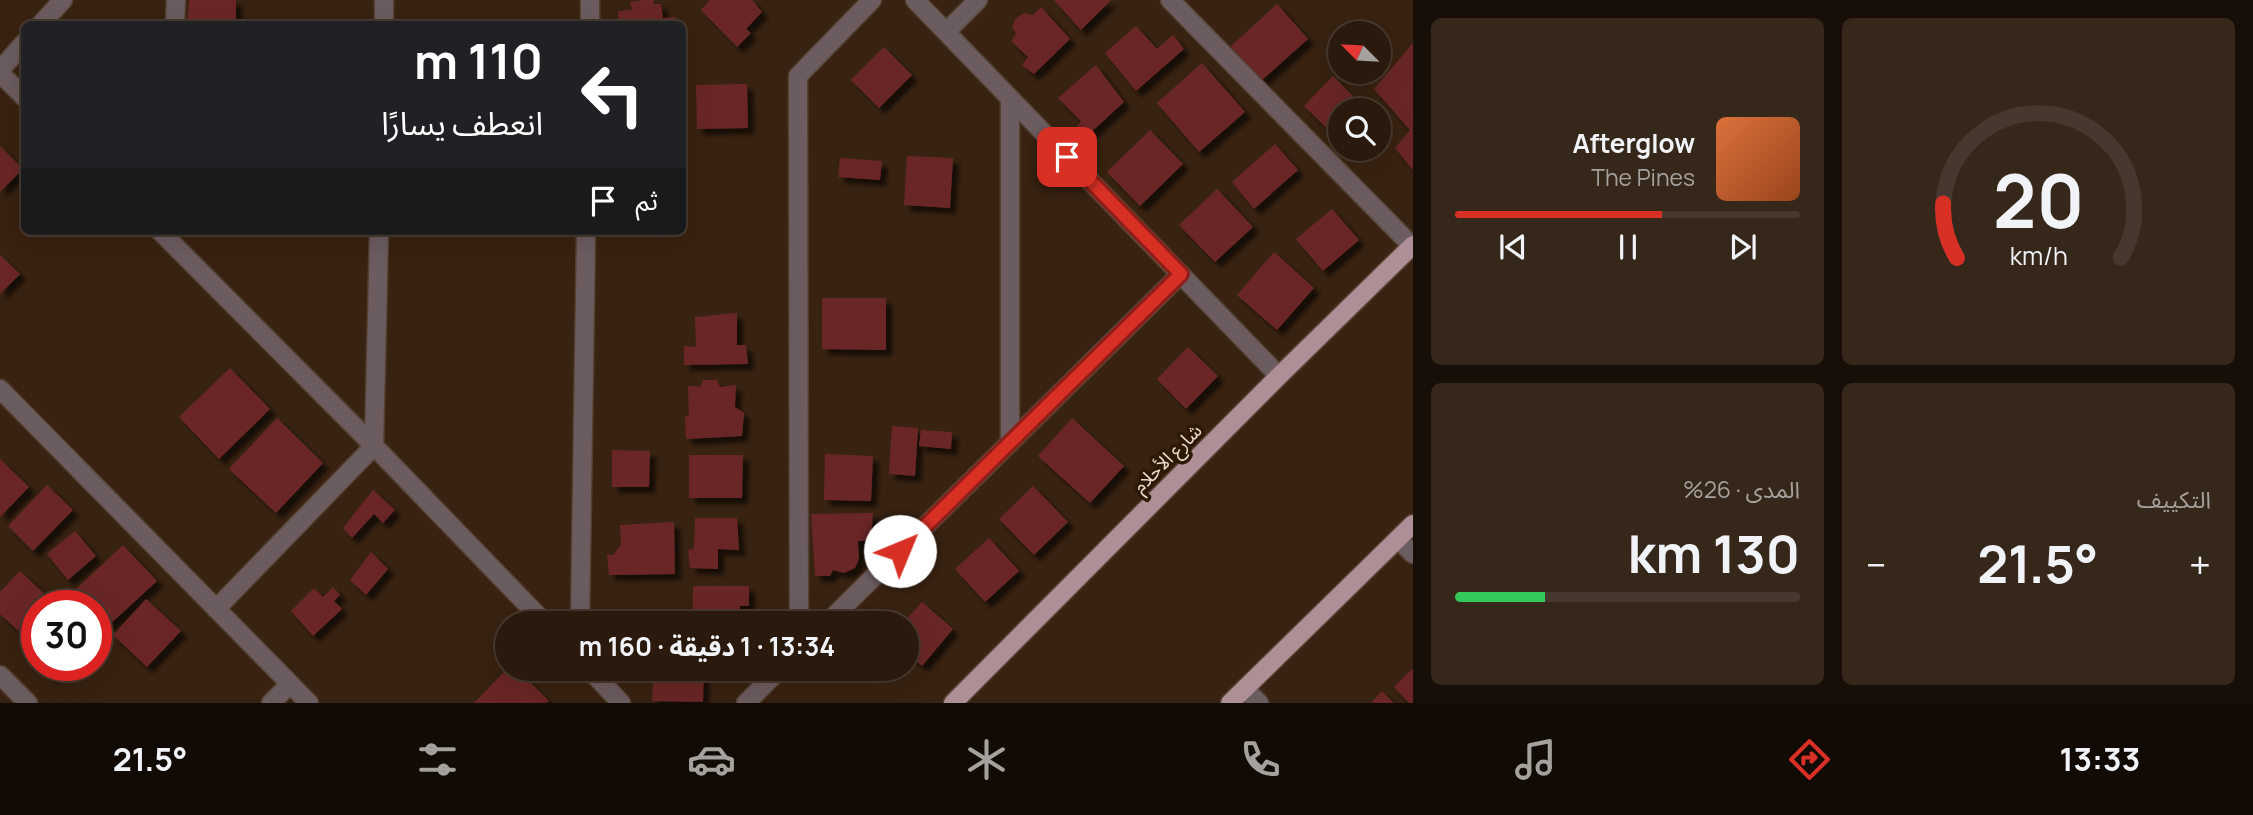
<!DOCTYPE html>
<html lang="ar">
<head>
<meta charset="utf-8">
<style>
  :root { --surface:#2a1a0d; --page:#36271b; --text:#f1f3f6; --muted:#a5a19d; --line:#46382e; --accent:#d93025 }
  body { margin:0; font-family:Manrope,"Noto Sans Arabic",sans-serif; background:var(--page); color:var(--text); direction:rtl; height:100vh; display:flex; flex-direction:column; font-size:26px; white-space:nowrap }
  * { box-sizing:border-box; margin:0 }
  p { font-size:23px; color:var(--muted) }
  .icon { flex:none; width:38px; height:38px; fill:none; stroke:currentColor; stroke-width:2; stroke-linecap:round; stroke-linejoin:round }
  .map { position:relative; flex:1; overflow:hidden; direction:ltr }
  .drawer { display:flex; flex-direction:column; gap:18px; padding:18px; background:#170e07; width:840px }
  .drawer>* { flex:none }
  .banner { position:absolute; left:21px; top:21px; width:665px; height:214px; border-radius:10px; box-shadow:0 7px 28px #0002,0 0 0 2px var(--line); direction:rtl; background:#202124; color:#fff; overflow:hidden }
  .needle { width:46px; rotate:294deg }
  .fabs { position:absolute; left:1328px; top:21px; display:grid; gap:14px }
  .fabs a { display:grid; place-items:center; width:63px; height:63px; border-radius:50%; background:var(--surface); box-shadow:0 7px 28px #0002,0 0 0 2px var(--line); font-size:35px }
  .speed { position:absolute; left:21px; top:590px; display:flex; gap:14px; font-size:35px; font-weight:700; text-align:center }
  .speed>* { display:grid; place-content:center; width:91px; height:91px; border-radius:50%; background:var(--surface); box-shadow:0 7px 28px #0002,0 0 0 2px var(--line); line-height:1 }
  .speed .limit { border:10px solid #d22; background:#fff; color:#111 }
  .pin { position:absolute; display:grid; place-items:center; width:60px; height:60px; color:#fff; margin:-30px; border-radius:14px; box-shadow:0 4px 10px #0006 }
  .me { position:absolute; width:77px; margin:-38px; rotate:45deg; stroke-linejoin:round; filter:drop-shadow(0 0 5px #0008) }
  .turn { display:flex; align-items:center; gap:24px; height:147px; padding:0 28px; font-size:32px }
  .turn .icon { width:91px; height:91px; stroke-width:2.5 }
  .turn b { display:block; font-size:49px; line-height:60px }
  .then { display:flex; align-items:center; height:66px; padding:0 28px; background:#0003; gap:14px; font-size:26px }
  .big { font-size:52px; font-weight:700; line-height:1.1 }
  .drawer .tile { flex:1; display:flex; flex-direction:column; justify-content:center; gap:10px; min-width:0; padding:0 24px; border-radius:10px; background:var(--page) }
  .drawer .dial { align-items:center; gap:0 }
  .dial svg { height:182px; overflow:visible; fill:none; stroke:var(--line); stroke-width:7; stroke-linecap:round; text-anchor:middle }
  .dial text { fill:var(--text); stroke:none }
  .song { display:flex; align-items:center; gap:21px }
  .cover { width:84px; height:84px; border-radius:10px; background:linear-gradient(135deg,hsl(20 70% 55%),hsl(20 70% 35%)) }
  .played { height:7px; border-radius:4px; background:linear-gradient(90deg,var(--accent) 60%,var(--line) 60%) }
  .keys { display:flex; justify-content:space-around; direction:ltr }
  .heat { display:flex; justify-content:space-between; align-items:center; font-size:38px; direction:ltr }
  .charge { height:10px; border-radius:5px; background:linear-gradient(90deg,#34c759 26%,var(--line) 0) }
  .drawer .tiles { flex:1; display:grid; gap:18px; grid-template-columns:repeat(2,1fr) }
  .trip { position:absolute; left:495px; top:611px; width:424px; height:70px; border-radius:35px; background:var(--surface); box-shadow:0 7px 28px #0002,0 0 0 2px var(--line); font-weight:700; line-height:70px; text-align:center; direction:rtl }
  .tab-bar { display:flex; height:112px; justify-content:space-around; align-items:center; background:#110a05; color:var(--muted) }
  .tab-bar .icon { width:49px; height:49px }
  .tab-bar .current { color:var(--accent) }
  .tab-bar b { font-size:32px; color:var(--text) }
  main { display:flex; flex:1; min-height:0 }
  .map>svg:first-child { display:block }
</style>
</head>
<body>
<main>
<section class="drawer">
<div class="tiles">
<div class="tile dial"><svg viewBox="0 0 100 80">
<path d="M14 69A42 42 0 1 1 86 69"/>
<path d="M14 69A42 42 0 0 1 8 45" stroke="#d93025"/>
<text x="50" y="56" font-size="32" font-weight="700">20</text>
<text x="50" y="72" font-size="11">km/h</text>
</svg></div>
<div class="tile">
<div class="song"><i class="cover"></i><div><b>Afterglow</b><p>The Pines</p></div></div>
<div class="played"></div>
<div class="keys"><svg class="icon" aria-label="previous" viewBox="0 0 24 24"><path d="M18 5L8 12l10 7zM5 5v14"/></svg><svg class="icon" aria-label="pause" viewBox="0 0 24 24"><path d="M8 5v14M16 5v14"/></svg><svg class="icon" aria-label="next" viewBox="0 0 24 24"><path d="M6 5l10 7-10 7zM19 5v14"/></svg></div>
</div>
<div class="tile"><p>التكييف</p>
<div class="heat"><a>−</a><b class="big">21.5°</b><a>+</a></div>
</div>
<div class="tile"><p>المدى · 26%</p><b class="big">130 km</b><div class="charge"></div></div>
</div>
</section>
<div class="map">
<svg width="1413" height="703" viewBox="0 0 1413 703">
  <defs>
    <filter id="shadow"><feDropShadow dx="6" dy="6" stdDeviation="2" flood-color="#0009"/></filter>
  </defs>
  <rect width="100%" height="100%" fill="#382211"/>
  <path fill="#6b2828" filter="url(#shadow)" d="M189,0H236V24H187Z
    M644,0H654L653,4H661L663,18L676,17V24H619L618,11L632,10L630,2Z
    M710,0H752L762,12L746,29L751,33L737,47L701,10Z
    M1054,0H1111L1081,30Z
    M1277,4L1308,39L1261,81L1230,47Z
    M1041,7L1070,39L1034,74L1022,65L1028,57L1011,41L1016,34L1012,27L1016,18L1025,13L1033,15Z
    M1136,26L1157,49L1173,35L1184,49L1136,91L1105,53Z
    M1413,43V170L1395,148L1410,130L1374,89Z
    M884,47L912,75L879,108L851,80Z
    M1202,63L1245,112L1199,152L1157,103Z
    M1096,65L1124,102L1086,137L1077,127L1081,121L1058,98Z
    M1333,76L1365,108L1362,110H1340V133L1336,137L1304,106Z
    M747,84L748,128L697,129L696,85Z
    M1150,130L1183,164L1140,206L1107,172Z
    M1275,144L1298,170L1254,209L1232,182Z
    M0,146L23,169L0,192Z
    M907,156L953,158L950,208L904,205Z
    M840,158L882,161L880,180L838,177Z
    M1217,189L1253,227L1215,262L1179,225Z
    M1332,209L1359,240L1323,271L1296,239Z
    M1274,252L1314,288L1277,330L1237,295Z
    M0,255L20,274L0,294Z
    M822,298H886V350L822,349Z
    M737,313V345H746L748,364L684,365V346L696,347L695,317Z
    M1188,347L1218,376L1186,409L1157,379Z
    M230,368L270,409L219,459L179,417Z
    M703,380H717L720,387L736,385L735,407L744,413L742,436L686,439L685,417L689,416L688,386L700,387Z
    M277,418L323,463L276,513L229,469Z
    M1072,418L1124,466L1090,503L1038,456Z
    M892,426L918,428L915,476L889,474Z
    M921,430L952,432L951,449L919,446Z
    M612,450L650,451L649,487H612Z
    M825,454L873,456L871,501L824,500Z
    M689,455H743L742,498H689Z
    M0,459L29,487L0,517Z
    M47,485L73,510L33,551L8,526Z
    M1033,486L1068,522L1034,555L999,519Z
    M373,490L395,510L383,523L374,514L352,538L343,528Z
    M873,513L871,541H858L859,559L855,568L844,573L833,570L830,576H815L811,514Z
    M695,518H737L739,550L718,549V569L690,568L688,550L694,549Z
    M674,522L675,574L609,575L607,555H613L621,545L620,525Z
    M75,531L96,556L68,580L47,554Z
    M989,538L1019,571L985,602L955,569Z
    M123,545L157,581L107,627L96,615V606H87L74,591Z
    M371,552L388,569L366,595L350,580Z
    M20,571L55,604L37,606V624L25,637L0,614V592Z
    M693,586H749V606H740V623L693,622Z
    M333,587L340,595L334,601L342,609L313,636L291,611L314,588L323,597Z
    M146,599L181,631L147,667L113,635Z
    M922,602L953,629L922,666L906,652V623H903Z
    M37,637V664L23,651Z
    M38,665H66L53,679Z
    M508,668H516L549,701L546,703H474Z
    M654,668H704L703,702L652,701Z
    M1413,668V703H1409L1394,687Z
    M1382,691L1394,703H1371Z"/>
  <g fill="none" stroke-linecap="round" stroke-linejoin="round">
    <g stroke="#544030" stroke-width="21">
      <path id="minor" d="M915,0L1279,376
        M1170,0L1412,246
        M41,24L63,0
        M175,24L176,0
        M384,24V0
        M590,24V0
        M946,32L978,0
        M0,70L24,43
        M0,73L24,97
        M160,231L374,446L545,623
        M0,389L309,703
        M1010,443V98
        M1398,539L1413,554
        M216,609L374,446L379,231
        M580,623L586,231
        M799,623L798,76L872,0
        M827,623L1181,274
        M588,668L621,703
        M0,675L28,703
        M1245,689L1259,703
        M271,703L290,684
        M746,703L781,668"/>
    </g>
    <g stroke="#544030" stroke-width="21">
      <path id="major" d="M953,703L1279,376L1413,245
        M1230,703L1413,524"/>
    </g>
    <use href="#minor" stroke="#6b5c5f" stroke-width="18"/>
    <use href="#major" stroke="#ad8f95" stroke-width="18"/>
  </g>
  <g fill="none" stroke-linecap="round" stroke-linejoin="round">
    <g stroke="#8d1f18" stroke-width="18">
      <path id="route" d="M900,551L1181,274L1067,157"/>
    </g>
    <use href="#route" stroke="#d93025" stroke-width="12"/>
  </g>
  <g text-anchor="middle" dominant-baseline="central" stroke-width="7" stroke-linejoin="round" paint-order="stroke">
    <g font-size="19" fill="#eadbd0" stroke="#2e1907">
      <text transform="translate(1167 458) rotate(-45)">شارع الأحلام</text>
    </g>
  </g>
</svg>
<div class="fabs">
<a><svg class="needle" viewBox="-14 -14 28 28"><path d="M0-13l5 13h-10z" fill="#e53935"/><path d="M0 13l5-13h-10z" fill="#a5a19d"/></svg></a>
<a><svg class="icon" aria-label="search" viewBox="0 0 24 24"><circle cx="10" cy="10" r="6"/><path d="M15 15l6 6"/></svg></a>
</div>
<div class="speed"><div class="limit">30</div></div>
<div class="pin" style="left:1067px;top:157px;background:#d93025"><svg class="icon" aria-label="arrive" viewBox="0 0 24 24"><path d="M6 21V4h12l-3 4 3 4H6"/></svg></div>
<svg class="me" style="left:900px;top:551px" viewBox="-20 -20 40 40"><circle r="19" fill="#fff"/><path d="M0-13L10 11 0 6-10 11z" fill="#d93025"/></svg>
<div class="trip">13:34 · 1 دقيقة · 160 m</div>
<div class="banner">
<div class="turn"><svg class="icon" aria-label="left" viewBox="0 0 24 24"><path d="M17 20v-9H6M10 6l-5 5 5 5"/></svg><div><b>110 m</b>انعطف يسارًا</div></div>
<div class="then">ثم<svg class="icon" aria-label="arrive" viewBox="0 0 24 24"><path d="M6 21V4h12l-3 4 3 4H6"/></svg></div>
</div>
</div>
</main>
<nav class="tab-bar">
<b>13:33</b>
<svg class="icon current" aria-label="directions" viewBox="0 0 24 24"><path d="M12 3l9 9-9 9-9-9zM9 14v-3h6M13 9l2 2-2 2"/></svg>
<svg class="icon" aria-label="music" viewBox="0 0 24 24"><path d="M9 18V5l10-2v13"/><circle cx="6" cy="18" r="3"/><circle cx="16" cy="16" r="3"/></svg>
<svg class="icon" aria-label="phone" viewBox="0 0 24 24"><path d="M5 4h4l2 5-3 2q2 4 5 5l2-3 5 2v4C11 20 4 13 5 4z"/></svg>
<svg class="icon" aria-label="climate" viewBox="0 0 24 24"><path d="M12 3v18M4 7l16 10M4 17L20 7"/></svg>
<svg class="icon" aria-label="car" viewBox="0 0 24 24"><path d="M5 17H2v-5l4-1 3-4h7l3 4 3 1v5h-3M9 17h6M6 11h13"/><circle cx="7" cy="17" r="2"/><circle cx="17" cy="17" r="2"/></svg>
<svg class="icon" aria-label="filters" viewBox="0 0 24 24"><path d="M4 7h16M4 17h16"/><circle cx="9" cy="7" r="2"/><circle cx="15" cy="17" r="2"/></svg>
<b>21.5°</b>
</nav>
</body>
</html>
